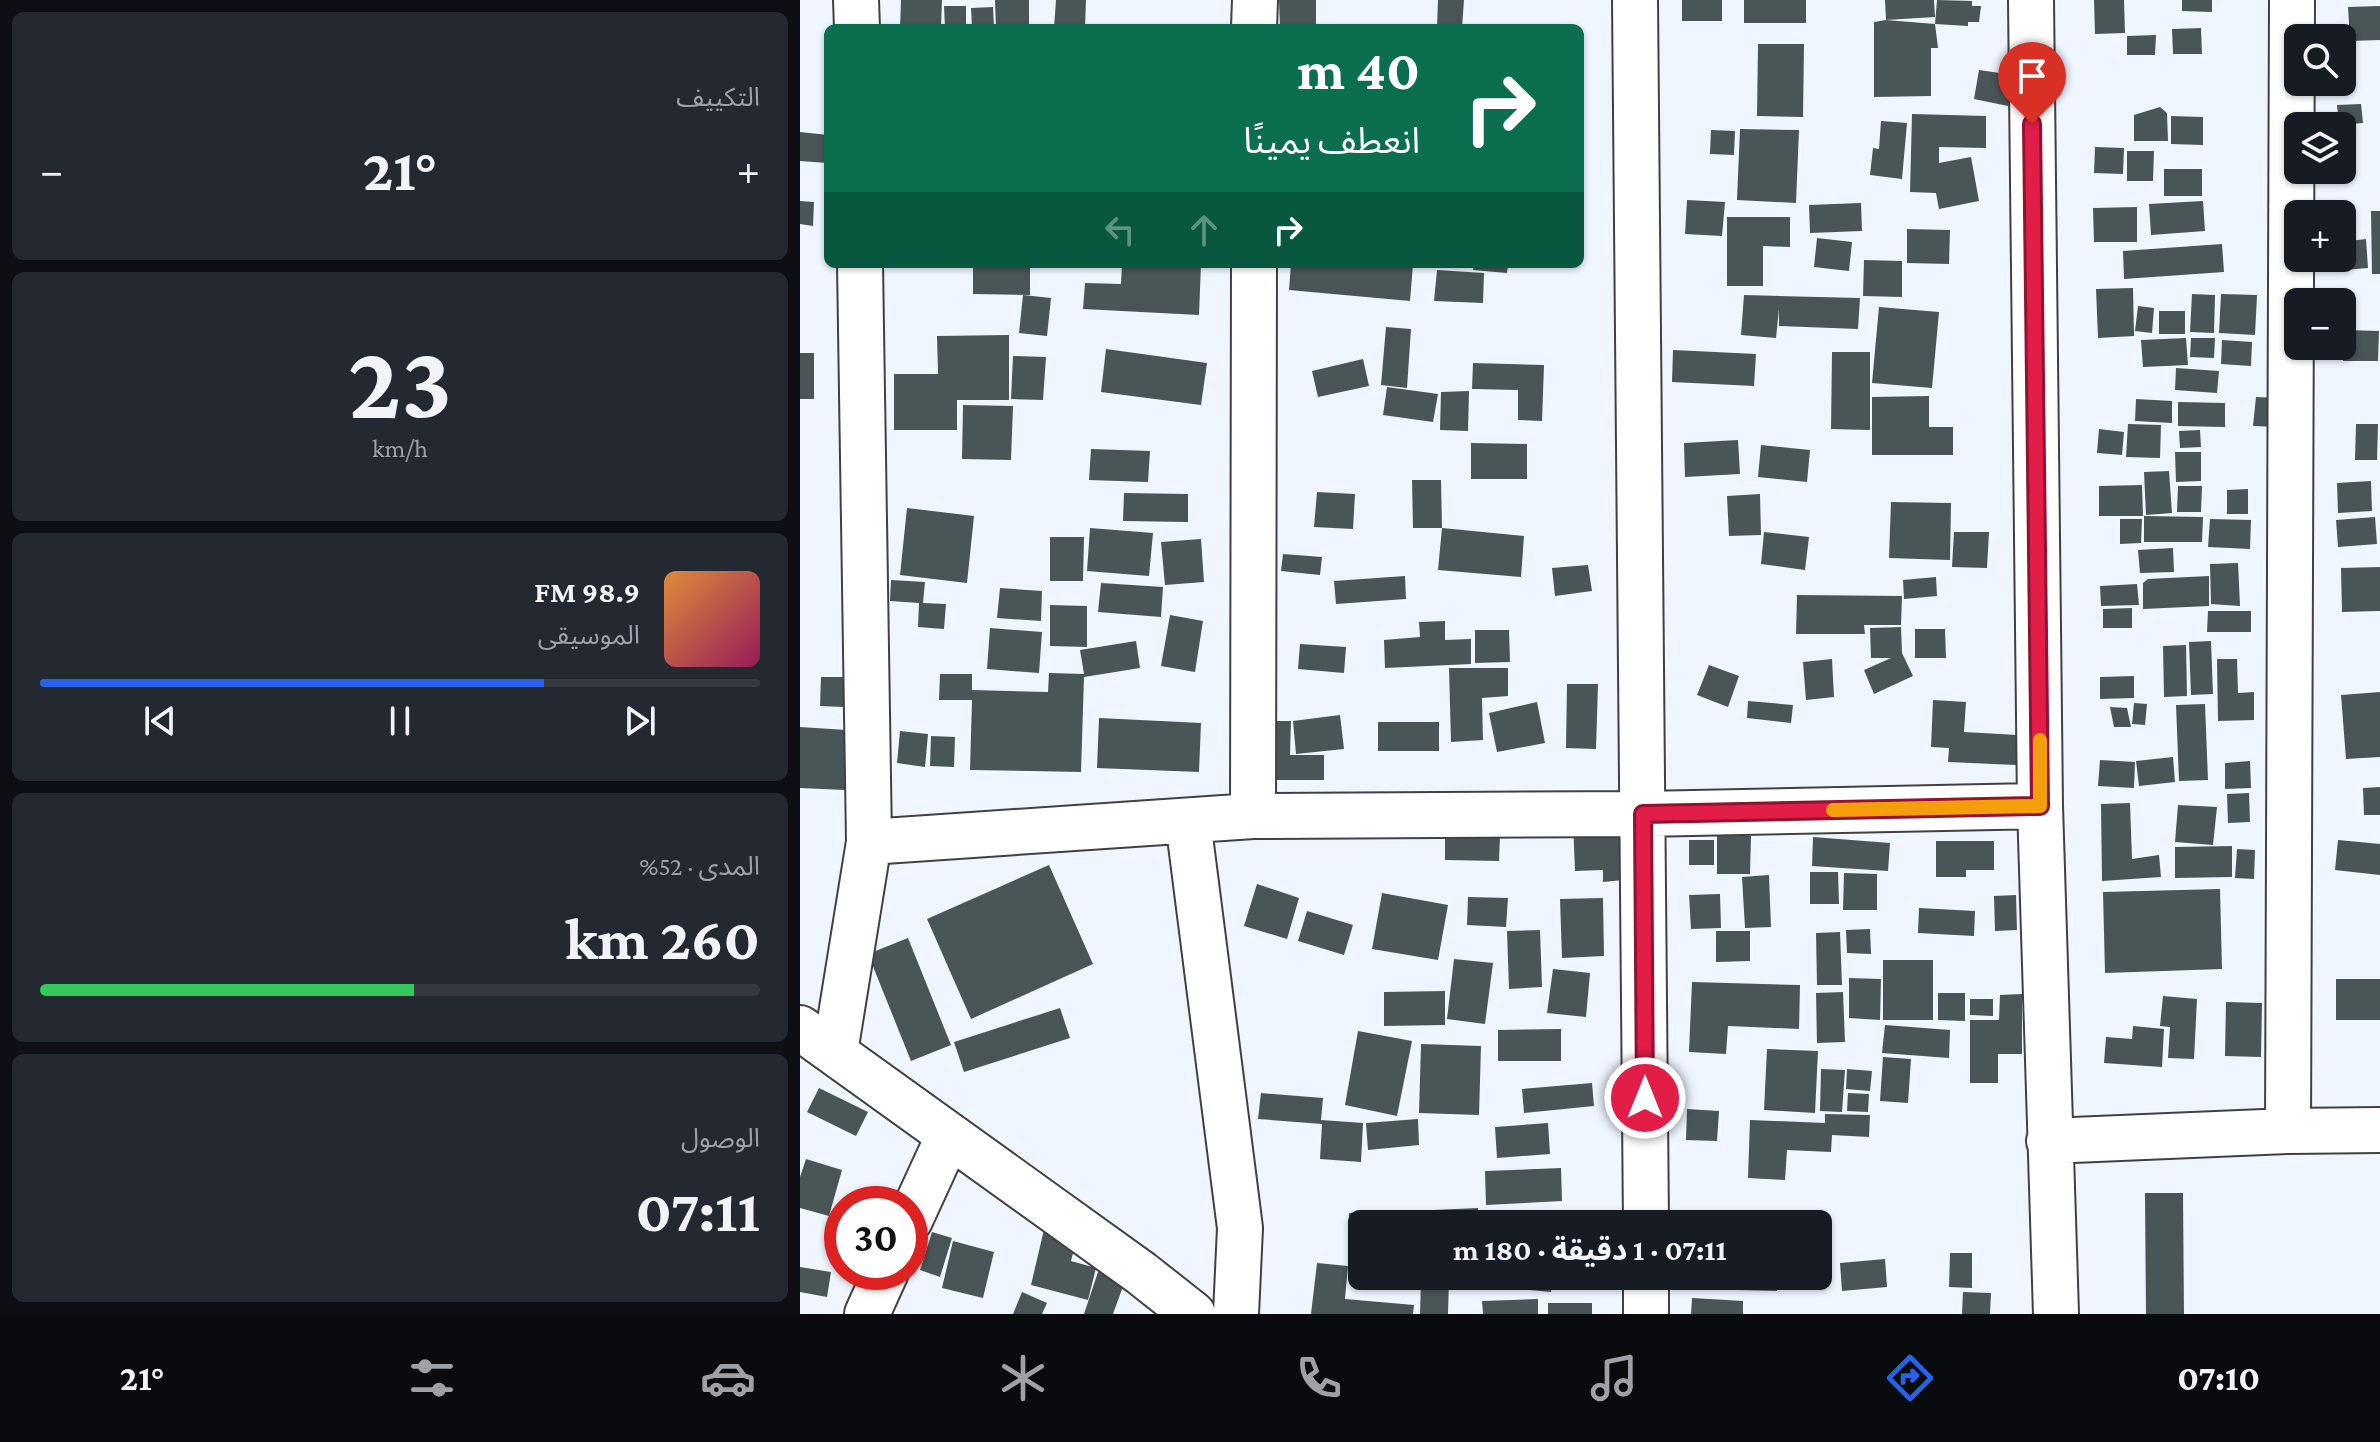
<!DOCTYPE html>
<html lang="ar">
<head>
<meta charset="utf-8">
<style>
  :root { --surface:#171b24; --page:#242831; --text:#f1f3f6; --muted:#9ea1a6; --line:#363941; --accent:#2563eb }
  body { margin:0; font-family:"Crimson Pro","Noto Sans Arabic",serif; background:var(--page); color:var(--text); direction:rtl; height:100vh; display:flex; flex-direction:column; font-size:30px; white-space:nowrap }
  * { box-sizing:border-box; margin:0 }
  p { font-size:26px; color:var(--muted) }
  .icon { flex:none; width:44px; height:44px; fill:none; stroke:currentColor; stroke-width:2; stroke-linecap:round; stroke-linejoin:round }
  .map { position:relative; flex:1; overflow:hidden; direction:ltr }
  .drawer { display:flex; flex-direction:column; gap:12px; padding:12px; background:#0d0f14; width:800px }
  .drawer>* { flex:none }
  .guide { position:absolute; left:24px; top:24px; width:760px; height:244px; border-radius:12px; box-shadow:0 2px 6px #0004; direction:rtl; background:#0b6e4f; color:#fff; overflow:hidden }
  .buttons { position:absolute; left:1484px; top:24px; display:grid; gap:16px }
  .buttons a { display:grid; place-items:center; width:72px; height:72px; border-radius:12px; background:var(--surface); box-shadow:0 2px 6px #0004; font-size:40px }
  .speed { position:absolute; left:24px; top:1186px; display:flex; gap:16px; font-size:40px; font-weight:700; text-align:center }
  .speed>* { display:grid; place-content:center; width:104px; height:104px; border-radius:50%; background:var(--surface); box-shadow:0 2px 6px #0004; line-height:1 }
  .speed .limit { border:12px solid #d22; background:#fff; color:#111 }
  .pin { position:absolute; display:grid; place-items:center; width:68px; height:68px; color:#fff; margin:-82px -34px; border-radius:50% 50% 50% 0; rotate:-45deg; box-shadow:0 0 8px #0007 }
  .pin .icon { rotate:45deg }
  .me { position:absolute; width:88px; margin:-44px; rotate:0deg; stroke-linejoin:round; filter:drop-shadow(0 0 6px #0008) }
  .turn { display:flex; align-items:center; gap:28px; height:168px; padding:0 32px; font-size:36px }
  .turn .icon { width:104px; height:104px; stroke-width:2.5 }
  .turn b { display:block; font-size:56px; line-height:68px }
  .lanes { display:flex; align-items:center; height:76px; padding:0 32px; background:#0003; justify-content:center; gap:40px; direction:ltr }
  .lanes .off { opacity:.35 }
  .big { font-size:60px; font-weight:700; line-height:1.1 }
  .drawer .widget { flex:1; display:flex; flex-direction:column; justify-content:center; gap:12px; min-width:0; padding:0 28px; border-radius:12px; background:var(--page) }
  .drawer .dial { align-items:center; gap:0 }
  .dial b { font-size:104px; line-height:1 }
  .song { display:flex; align-items:center; gap:24px }
  .cover { width:96px; height:96px; border-radius:12px; background:linear-gradient(135deg,hsl(30 70% 55%),hsl(330 70% 35%)) }
  .played { height:8px; border-radius:4px; background:linear-gradient(90deg,var(--accent) 70%,var(--line) 70%) }
  .keys { display:flex; justify-content:space-around; direction:ltr }
  .heat { display:flex; justify-content:space-between; align-items:center; font-size:44px; direction:ltr }
  .charge { height:12px; border-radius:6px; background:linear-gradient(90deg,#34c759 52%,var(--line) 0) }
  .trip { position:absolute; left:548px; top:1210px; width:484px; height:80px; border-radius:12px; background:var(--surface); box-shadow:0 2px 6px #0004; font-weight:700; line-height:80px; text-align:center; direction:rtl }
  .tab-bar { display:flex; height:128px; justify-content:space-around; align-items:center; background:#090b0e; color:var(--muted) }
  .tab-bar .icon { width:56px; height:56px }
  .tab-bar .selected { color:var(--accent) }
  .tab-bar b { font-size:36px; color:var(--text) }
  main { display:flex; flex:1; min-height:0 }
  .map>svg:first-child { display:block }
</style>
</head>
<body>
<main>
<div class="map">
<svg width="1580" height="1314" viewBox="0 0 1580 1314">
  <rect width="100%" height="100%" fill="#eff6ff"/>
  <path fill="#495557" d="M101,0H142L141,28H100Z
    M195,0H229V28H196Z
    M256,0H286L285,28H254Z
    M479,0H516V28H480Z
    M638,0H664L662,28H637Z
    M882,0H922V21H882Z
    M944,0H1006V23H944Z
    M1085,0H1134L1135,17L1086,20Z
    M1137,0L1172,1V6H1181L1179,22H1168V26L1135,24Z
    M1294,0H1324L1325,33L1295,34Z
    M1382,0H1412V12L1382,11Z
    M144,6H166V28H145Z
    M1580,6V40L1550,41L1548,7Z
    M193,7L194,28H172L171,8Z
    M1086,20L1135,24L1138,48H1131V96L1074,97V22Z
    M1401,28L1402,54H1373L1372,29Z
    M1356,35L1355,55H1327V36Z
    M958,44H1004L1003,117L957,116Z
    M1179,70L1213,75L1208,106L1174,99Z
    M1561,104L1563,123L1539,125L1537,105Z
    M1360,107L1367,113L1368,141H1334V115Z
    M1112,114L1186,116V148L1139,147V163L1171,157L1179,201L1139,209L1136,193L1110,192Z
    M1371,116L1403,117V145L1371,144Z
    M1081,121L1107,123L1102,179L1070,175L1073,148L1079,149Z
    M940,129L999,130L996,203L937,200Z
    M911,130L935,131L934,155L910,154Z
    M0,132L28,135L27,163L0,161Z
    M1295,147L1324,148L1323,174L1294,173Z
    M1327,151H1354L1353,181H1327Z
    M1364,169H1402V196H1364Z
    M887,200L925,202L922,236L885,234Z
    M0,201L14,202L13,226L0,224Z
    M1403,201L1405,231L1351,235L1349,204Z
    M1061,203L1062,231L1010,233L1009,205Z
    M1337,207V242H1294L1293,208Z
    M1571,211H1580V274H1572Z
    M927,217H990V247L963,246V286H927Z
    M1107,229L1150,230L1149,264L1107,263Z
    M1017,238L1052,242L1049,271L1014,267Z
    M1566,239L1568,268L1544,270L1542,242Z
    M1422,244L1424,272L1324,279L1323,251Z
    M1518,258H1537L1538,268L1518,269Z
    M1064,260L1102,261V297L1063,296Z
    M173,264H230V295L173,294Z
    M322,264H401L399,315L283,309L285,283L321,284Z
    M491,264H613L610,301L489,290Z
    M674,264H708L707,273L673,270Z
    M637,270L684,273L683,303L634,301Z
    M1333,288L1334,336L1298,338L1296,289Z
    M1392,294L1415,295L1414,333L1390,332Z
    M1421,294L1457,295L1455,335L1419,333Z
    M223,295L251,298L247,336L219,333Z
    M944,295L1060,298L1058,329L979,326V309L976,338L941,335Z
    M1338,306L1354,308L1352,333L1335,331Z
    M1079,307L1139,312L1132,388L1072,383Z
    M1359,311H1385V334H1359Z
    M586,327L611,329L607,388L581,385Z
    M1544,330L1579,331L1578,361H1543Z
    M209,335V400H157V430H94V374H138L137,336Z
    M1386,338L1388,365L1343,367L1341,340Z
    M1391,338H1415L1414,358L1390,357Z
    M1422,340L1452,342L1451,366L1421,364Z
    M306,349L407,363L401,405L301,392Z
    M873,350L956,354L954,386L872,382Z
    M1032,352H1070V430L1031,429Z
    M0,353H14V399H0Z
    M213,356L246,357L243,400L211,399Z
    M563,359L569,386L518,397L512,371Z
    M673,363L744,365L742,421L718,420V390L672,389Z
    M1376,368L1419,371L1417,393L1375,390Z
    M587,387L638,394L633,422L583,415Z
    M669,391L668,431L640,430L641,392Z
    M1129,396V427H1153V455H1072V397Z
    M1456,397L1481,398L1479,427L1453,426Z
    M1336,399L1372,401V423L1335,421Z
    M1378,402L1425,403V427L1378,426Z
    M163,405L213,406L211,460L162,459Z
    M1328,424L1361,425L1360,458L1326,457Z
    M1556,424H1578L1577,460H1555Z
    M1299,429L1324,432L1322,455L1297,453Z
    M1400,430L1401,447L1380,448L1379,431Z
    M938,440L940,474L885,477L884,443Z
    M671,443L727,444V479H671Z
    M961,445L1010,450L1007,482L958,477Z
    M291,449L350,451L348,482L289,480Z
    M1375,452H1401V481L1376,482Z
    M1369,471L1372,513L1346,515L1344,472Z
    M612,480H641L642,528H613Z
    M1571,481L1572,511L1538,513L1537,483Z
    M1342,485L1343,516H1299V486Z
    M1378,486H1402L1401,512H1377Z
    M1448,489V514H1427V490Z
    M517,492L555,494L553,529L514,527Z
    M324,493L388,494V522L323,521Z
    M960,494L961,535L929,536L927,496Z
    M1091,502L1151,503L1150,560L1089,558Z
    M107,508L174,516L167,583L100,575Z
    M1344,516L1403,517L1402,542H1344Z
    M1575,517L1577,544L1538,547L1536,520Z
    M1320,519H1342L1341,543L1320,544Z
    M1410,519L1451,520L1450,549L1408,547Z
    M290,528L353,533L349,576L287,571Z
    M642,528L724,536L721,577L638,570Z
    M964,532L1009,537L1005,570L961,564Z
    M1154,532H1189L1187,568L1152,567Z
    M250,537H284L283,581H250Z
    M401,539L404,582L365,585L361,542Z
    M1373,548L1374,572L1340,573L1338,550Z
    M483,554L522,557L520,575L481,571Z
    M1438,563L1440,606L1411,604L1410,564Z
    M788,565L792,591L755,596L752,568Z
    M1580,567V611L1542,612L1541,568Z
    M605,576L606,599L536,604L534,581Z
    M1409,576V606L1343,609V583L1348,579Z
    M1136,577L1137,596L1104,599L1103,580Z
    M91,580L125,582L123,603L146,604L144,629L118,627L119,603L90,601Z
    M301,583L363,587L361,617L298,612Z
    M1337,584L1339,605L1301,606L1300,586Z
    M200,588L242,591L241,621L197,618Z
    M997,595L1102,596L1101,625H1064L1065,634H996Z
    M250,605L287,606V647L250,646Z
    M1332,608V628H1303V609Z
    M1408,611H1451V632H1407Z
    M370,615L403,621L395,672L361,666Z
    M645,621V640L671,639V664L585,668L584,640L620,637L619,622Z
    M1101,627L1102,653L1113,676L1074,694L1064,670L1091,658H1071L1070,628Z
    M190,628L242,632L239,673L187,669Z
    M1115,629H1145L1146,658H1115Z
    M675,630H709L710,662L675,663Z
    M336,641L340,668L284,677L281,772L170,770L172,700H139L140,674H172V690L248,692L249,673L284,674L280,650Z
    M1411,641L1413,694L1391,695L1389,642Z
    M500,644L546,647L544,673L498,669Z
    M1386,645L1387,696L1364,697L1363,646Z
    M1032,659L1034,697L1006,700L1003,662Z
    M1417,659H1437L1438,693L1454,692V720L1418,721Z
    M909,665L939,676L928,707L897,695Z
    M649,668H708V696L682,698L683,740L651,742Z
    M1334,676V698L1300,699V677Z
    M21,677H43V707L20,706Z
    M767,684H798L796,749L766,748Z
    M1580,692V757L1546,759L1541,695Z
    M1133,700L1166,702L1164,732L1217,735L1216,765L1148,762L1149,748L1131,747Z
    M948,701L993,705L991,723L947,718Z
    M737,702L745,743L697,752L689,713Z
    M1334,703L1347,704L1345,725L1332,724Z
    M1405,704L1408,780L1379,781L1376,705Z
    M1310,707L1327,708L1331,727H1314Z
    M540,715L544,749L496,754L493,721Z
    M299,718L401,723L399,772L297,768Z
    M467,721H491L490,755H524V780H467Z
    M578,722H639V751H578Z
    M0,727L47,730L45,790L0,788Z
    M100,731L128,734L125,767L97,763Z
    M131,736L155,737L154,767L130,766Z
    M1373,757L1375,782L1339,786L1336,761Z
    M1300,760L1335,762L1334,788L1298,786Z
    M1450,761L1451,788L1425,789V763Z
    M1580,787V815H1564L1563,788Z
    M1449,793L1450,822L1428,823L1427,794Z
    M1330,803L1332,859L1359,855L1361,877L1302,881L1301,804Z
    M1378,805L1417,807L1413,845L1375,842Z
    M821,818L823,880L803,882V870L775,871L773,820Z
    M645,834L700,836L699,861L645,860Z
    M917,835L951,836L950,874H917Z
    M1013,837L1090,843L1088,871L1012,866Z
    M889,840H914V865H889Z
    M1538,840L1580,844V875L1535,870Z
    M1136,841H1194V870H1166V877H1136Z
    M1432,846V877L1375,878V847Z
    M1437,849L1455,850L1454,879L1435,878Z
    M249,865L293,964L171,1019L127,919Z
    M1010,872H1038L1039,904H1010Z
    M1044,873L1077,874V910H1043Z
    M969,875L971,927L945,928L942,877Z
    M457,884L499,898L487,939L444,926Z
    M1420,889L1422,969L1305,973L1303,892Z
    M582,893L648,905L638,960L572,949Z
    M920,894L921,928L891,929L889,895Z
    M1216,895L1217,930L1195,931L1194,896Z
    M668,897L708,898L706,927L667,925Z
    M803,898L804,956L762,958L760,899Z
    M1119,908L1175,911L1174,936L1118,933Z
    M507,911L553,925L544,955L498,941Z
    M1070,929L1071,954L1047,953L1046,930Z
    M740,930L742,987L709,989L707,931Z
    M916,931H950V961L916,962Z
    M1040,932L1042,985H1017L1016,933Z
    M108,938L151,1045L111,1061L68,954Z
    M654,959L693,963L685,1024L647,1019Z
    M1083,960H1133V1020H1083Z
    M753,969L790,973L786,1017L747,1013Z
    M1049,978L1081,979L1080,1020L1049,1018Z
    M1536,979H1580V1020H1536Z
    M892,982L1000,985L999,1029L928,1026L926,1054L889,1052Z
    M645,991V1025L584,1026V992Z
    M1043,992L1045,1042L1017,1043L1016,993Z
    M1138,993H1165V1021L1138,1020Z
    M1222,994V1054H1198V1083H1170V1020H1199L1200,995Z
    M1363,996L1397,999L1394,1059L1368,1058L1370,1027L1360,1026Z
    M1170,999H1193V1016L1170,1015Z
    M1426,1002L1462,1003L1461,1057L1425,1056Z
    M260,1008L270,1038L164,1072L154,1042Z
    M1085,1025L1150,1030L1149,1058L1082,1053Z
    M1333,1026L1364,1029L1362,1067L1304,1063L1306,1037L1332,1039Z
    M761,1029V1061H698V1030Z
    M558,1031L612,1041L597,1116L545,1105Z
    M621,1044L681,1046L679,1115L619,1113Z
    M967,1049L1018,1051L1015,1113L964,1110Z
    M1083,1057L1111,1059L1108,1103L1080,1101Z
    M1021,1069L1045,1070L1042,1112L1020,1111Z
    M1047,1069L1072,1071L1070,1091L1046,1089Z
    M792,1083L794,1106L724,1113L722,1089Z
    M19,1088L68,1112L56,1136L7,1112Z
    M461,1093L523,1098L521,1120L563,1123L561,1162L520,1159L522,1124L458,1119Z
    M1048,1093L1069,1094L1068,1112L1047,1111Z
    M887,1109L919,1111L917,1141L886,1140Z
    M1025,1114L1070,1115L1069,1137L1032,1135L1031,1152L987,1150L985,1180L948,1178L950,1120L1025,1123Z
    M618,1119L619,1145L568,1150L566,1123Z
    M748,1123L750,1154L697,1158L695,1127Z
    M6,1159L42,1170L29,1216L0,1208V1177Z
    M761,1168L762,1201L686,1205L685,1171Z
    M1345,1193H1383L1384,1314H1346Z
    M678,1208V1224H612V1211Z
    M599,1210L600,1224H562V1276H581V1278L553,1280L549,1213Z
    M688,1211L758,1216L757,1224H687Z
    M246,1221L279,1229L271,1261L296,1268L288,1300L231,1285Z
    M132,1232L152,1238L140,1277L120,1270Z
    M153,1241L194,1252L183,1298L142,1288Z
    M1150,1253H1172V1288L1149,1287Z
    M303,1257L330,1267L313,1314H284Z
    M1085,1259L1087,1287L1042,1291L1040,1263Z
    M517,1263L548,1266L545,1299L614,1305L613,1314H511Z
    M0,1267L31,1272L27,1297L0,1292Z
    M684,1276H753L751,1292L683,1286Z
    M896,1276H977V1291L896,1289Z
    M621,1277L649,1278L648,1314H620Z
    M222,1292L247,1303L242,1314H213Z
    M1163,1292L1191,1293L1190,1314H1162Z
    M892,1298L943,1301V1314H891Z
    M738,1299V1314H683L682,1301Z
    M748,1303H792V1314H748Z"/>
  <g fill="none" stroke-linecap="round" stroke-linejoin="round">
    <g stroke="#414141" stroke-width="48">
      <path id="minor" d="M56,0L57,28
        M835,0L846,1224
        M1231,0L1240,806L1256,1314
        M454,28L455,0
        M60,264L69,842
        M453,816L454,264
        M388,821L440,1228L436,1314
        M0,1028L341,1273L393,1314
        M35,1052L69,842L453,816L843,814L1240,806
        M1488,1131L1492,0
        M1249,1141L1488,1131L1580,1130
        M110,1220L149,1135
        M846,1276V1314
        M67,1314L86,1272"/>
    </g>
    <use href="#minor" stroke="#fff" stroke-width="44"/>
  </g>
  <g fill="none" stroke-linecap="round" stroke-linejoin="round">
    <g stroke="#92132f" stroke-width="20">
      <path id="route" d="M845,1098L843,814L1240,806L1232,124"/>
    </g>
    <use href="#route" stroke="#e11d48" stroke-width="14"/>
    <path stroke="#f59e0b" stroke-width="14" d="M1033,810L1240,806V740"/>
  </g>
</svg>
<div class="buttons">
<a><svg class="icon" aria-label="search" viewBox="0 0 24 24"><circle cx="10" cy="10" r="6"/><path d="M15 15l6 6"/></svg></a>
<a><svg class="icon" aria-label="layers" viewBox="0 0 24 24"><path d="M12 4l9 5-9 5-9-5zM3 14l9 5 9-5"/></svg></a>
<a>+</a>
<a>−</a>
</div>
<div class="speed"><div class="limit">30</div></div>
<div class="pin" style="left:1232px;top:124px;background:#d93025"><svg class="icon" aria-label="arrive" viewBox="0 0 24 24"><path d="M6 21V4h12l-3 4 3 4H6"/></svg></div>
<svg class="me" style="left:845px;top:1098px" viewBox="-20 -20 40 40"><circle r="17" fill="#e11d48" stroke="#fff" stroke-width="3"/><path d="M0-11L8 9 0 5-8 9z" fill="#fff"/></svg>
<div class="trip">07:11 · 1 دقيقة · 180 m</div>
<div class="guide">
<div class="turn"><svg class="icon" aria-label="right" viewBox="0 0 24 24"><path d="M7 20v-9h11M14 6l5 5-5 5"/></svg><div><b>40 m</b>انعطف يمينًا</div></div>
<div class="lanes"><svg class="icon off" aria-label="left" viewBox="0 0 24 24"><path d="M17 20v-9H6M10 6l-5 5 5 5"/></svg><svg class="icon off" aria-label="ahead" viewBox="0 0 24 24"><path d="M12 20V5M6 11l6-6 6 6"/></svg><svg class="icon" aria-label="right" viewBox="0 0 24 24"><path d="M7 20v-9h11M14 6l5 5-5 5"/></svg></div>
</div>
</div>
<section class="drawer">
<div class="widget"><p>التكييف</p>
<div class="heat"><a>−</a><b class="big">21°</b><a>+</a></div>
</div>
<div class="widget dial"><b>23</b><p>km/h</p></div>
<div class="widget">
<div class="song"><i class="cover"></i><div><b>98.9 FM</b><p>الموسيقى</p></div></div>
<div class="played"></div>
<div class="keys"><svg class="icon" aria-label="previous" viewBox="0 0 24 24"><path d="M18 5L8 12l10 7zM5 5v14"/></svg><svg class="icon" aria-label="pause" viewBox="0 0 24 24"><path d="M8 5v14M16 5v14"/></svg><svg class="icon" aria-label="next" viewBox="0 0 24 24"><path d="M6 5l10 7-10 7zM19 5v14"/></svg></div>
</div>
<div class="widget"><p>المدى · 52%</p><b class="big">260 km</b><div class="charge"></div></div>
<div class="widget"><p>الوصول</p><b class="big">07:11</b></div>
</section>
</main>
<nav class="tab-bar">
<b>07:10</b>
<svg class="icon selected" aria-label="directions" viewBox="0 0 24 24"><path d="M12 3l9 9-9 9-9-9zM9 14v-3h6M13 9l2 2-2 2"/></svg>
<svg class="icon" aria-label="music" viewBox="0 0 24 24"><path d="M9 18V5l10-2v13"/><circle cx="6" cy="18" r="3"/><circle cx="16" cy="16" r="3"/></svg>
<svg class="icon" aria-label="phone" viewBox="0 0 24 24"><path d="M5 4h4l2 5-3 2q2 4 5 5l2-3 5 2v4C11 20 4 13 5 4z"/></svg>
<svg class="icon" aria-label="climate" viewBox="0 0 24 24"><path d="M12 3v18M4 7l16 10M4 17L20 7"/></svg>
<svg class="icon" aria-label="car" viewBox="0 0 24 24"><path d="M5 17H2v-5l4-1 3-4h7l3 4 3 1v5h-3M9 17h6M6 11h13"/><circle cx="7" cy="17" r="2"/><circle cx="17" cy="17" r="2"/></svg>
<svg class="icon" aria-label="filters" viewBox="0 0 24 24"><path d="M4 7h16M4 17h16"/><circle cx="9" cy="7" r="2"/><circle cx="15" cy="17" r="2"/></svg>
<b>21°</b>
</nav>
</body>
</html>
